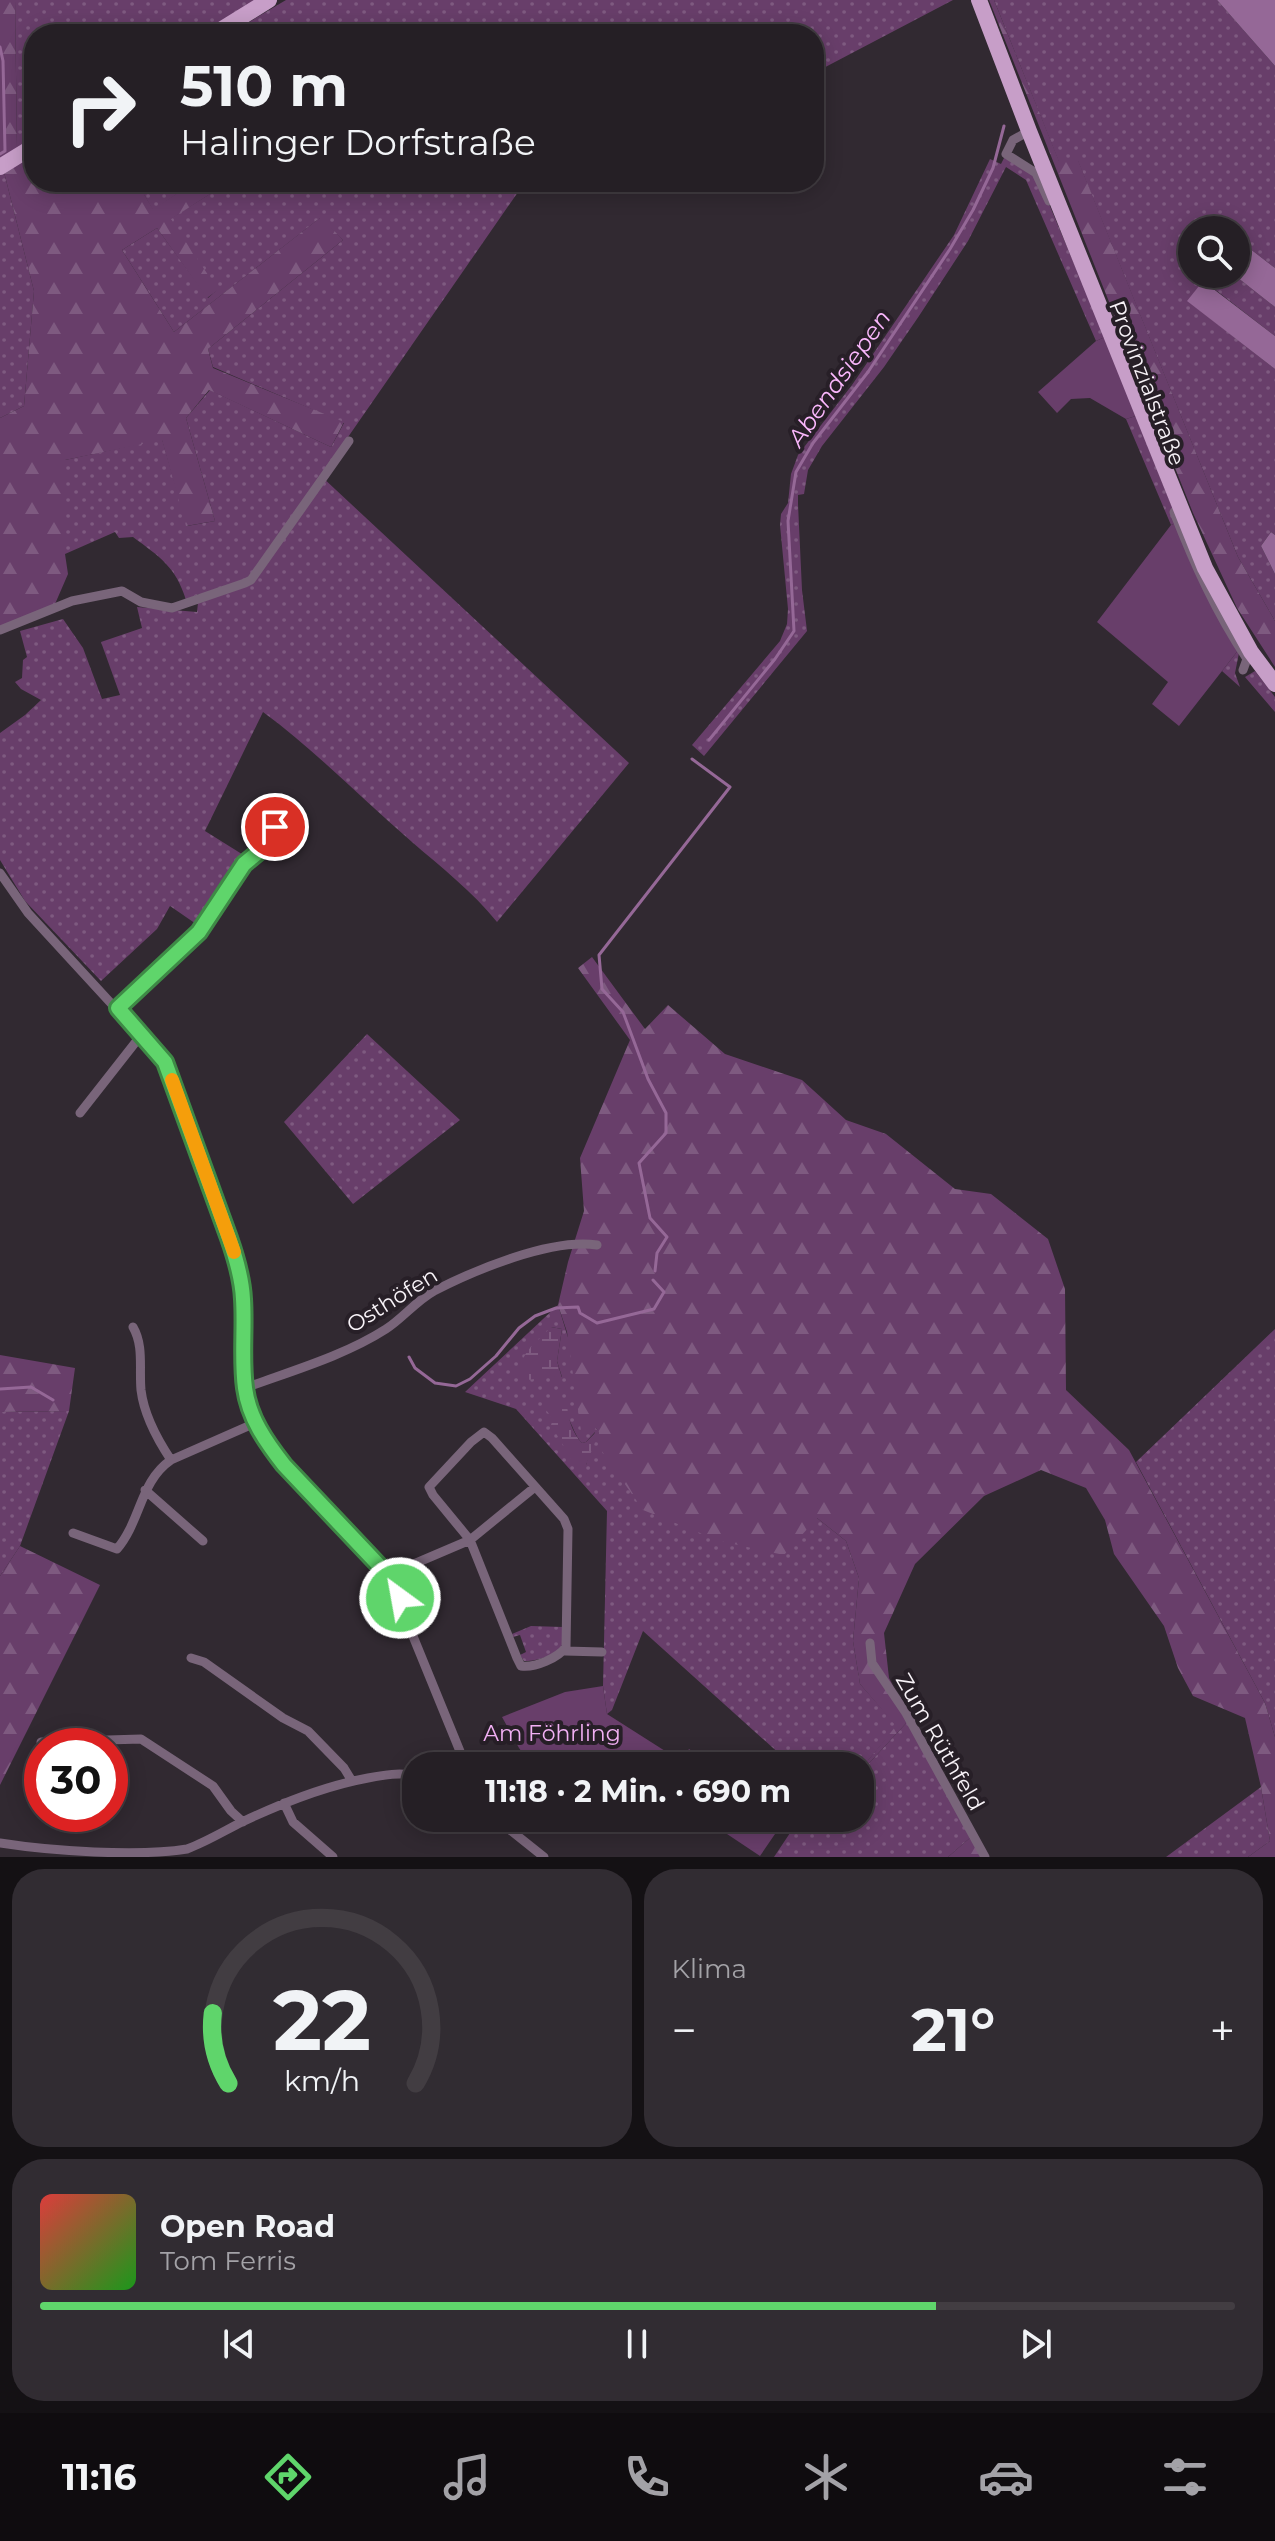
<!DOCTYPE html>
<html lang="de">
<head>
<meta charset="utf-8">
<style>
  :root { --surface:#251f25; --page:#312c32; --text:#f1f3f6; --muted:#a3a2a7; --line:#423d42; --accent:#5fd56b }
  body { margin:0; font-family:Montserrat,sans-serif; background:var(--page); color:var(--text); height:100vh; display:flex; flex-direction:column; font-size:30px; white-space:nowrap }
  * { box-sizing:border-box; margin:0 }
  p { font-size:26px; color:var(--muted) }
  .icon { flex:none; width:44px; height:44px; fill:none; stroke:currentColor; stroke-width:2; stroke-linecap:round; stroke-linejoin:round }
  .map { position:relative; height:1857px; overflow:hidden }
  .side { display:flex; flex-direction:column; gap:12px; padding:12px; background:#141114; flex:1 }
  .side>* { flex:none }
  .hud { position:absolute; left:24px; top:24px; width:800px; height:168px; border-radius:32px; box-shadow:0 4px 20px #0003,0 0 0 2px var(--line); background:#251f25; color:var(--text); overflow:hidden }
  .buttons { position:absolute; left:1178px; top:216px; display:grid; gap:16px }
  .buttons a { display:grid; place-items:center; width:72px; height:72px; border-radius:50%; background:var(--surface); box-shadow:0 4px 20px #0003,0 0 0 2px var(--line); font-size:40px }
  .speed { position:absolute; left:24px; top:1728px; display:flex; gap:16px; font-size:40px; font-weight:700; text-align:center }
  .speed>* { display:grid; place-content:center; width:104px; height:104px; border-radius:50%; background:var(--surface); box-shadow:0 4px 20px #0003,0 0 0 2px var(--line); line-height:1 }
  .speed .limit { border:12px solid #d22; background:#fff; color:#111 }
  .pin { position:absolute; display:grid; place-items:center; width:68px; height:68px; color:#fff; margin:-34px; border:4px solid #fff; border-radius:50%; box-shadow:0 2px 8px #0007 }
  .me { position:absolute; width:88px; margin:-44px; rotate:328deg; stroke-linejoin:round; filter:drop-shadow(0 0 6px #0008) }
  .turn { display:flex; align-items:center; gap:28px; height:168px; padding:0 24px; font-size:36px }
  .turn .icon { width:104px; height:104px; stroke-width:2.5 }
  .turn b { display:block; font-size:56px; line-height:68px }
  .big { font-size:60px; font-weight:700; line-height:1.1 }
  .side .card { flex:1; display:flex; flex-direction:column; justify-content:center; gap:12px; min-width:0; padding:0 28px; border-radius:32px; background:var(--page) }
  .side .dial { align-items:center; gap:0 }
  .dial svg { height:208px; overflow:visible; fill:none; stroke:var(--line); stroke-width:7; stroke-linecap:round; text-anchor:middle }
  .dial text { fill:var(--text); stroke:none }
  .song { display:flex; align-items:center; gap:24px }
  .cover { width:96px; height:96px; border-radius:12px; background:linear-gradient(135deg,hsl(0 70% 55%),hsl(120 70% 35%)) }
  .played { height:8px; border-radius:4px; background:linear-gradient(90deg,var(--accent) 75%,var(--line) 75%) }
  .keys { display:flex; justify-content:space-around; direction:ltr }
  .heat { display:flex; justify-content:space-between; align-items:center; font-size:44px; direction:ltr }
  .side .tiles { flex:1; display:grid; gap:12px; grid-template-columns:1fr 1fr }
  .card:last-child { grid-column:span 2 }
  .trip { position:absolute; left:402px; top:1752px; width:472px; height:80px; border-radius:32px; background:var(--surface); box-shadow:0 4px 20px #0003,0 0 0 2px var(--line); font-weight:700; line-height:80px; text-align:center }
  .dock { display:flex; height:128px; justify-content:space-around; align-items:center; background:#0f0c0f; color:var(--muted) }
  .dock .icon { width:56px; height:56px }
  .dock .on { color:var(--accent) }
  .dock b { font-size:36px; color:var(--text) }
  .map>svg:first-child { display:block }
</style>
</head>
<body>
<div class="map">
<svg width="1275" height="1857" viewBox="0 0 1275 1857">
  <defs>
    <pattern id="grass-dots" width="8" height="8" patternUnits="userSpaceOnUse" patternTransform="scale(2)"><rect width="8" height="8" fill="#683e6a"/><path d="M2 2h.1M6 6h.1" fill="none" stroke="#7e5a80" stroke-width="1.8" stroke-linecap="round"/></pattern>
    <pattern id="forest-firs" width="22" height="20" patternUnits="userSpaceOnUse" patternTransform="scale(2)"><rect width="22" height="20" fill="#683e6a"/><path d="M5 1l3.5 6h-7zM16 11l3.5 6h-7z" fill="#7e5a80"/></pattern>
    <pattern id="wetland-marsh" width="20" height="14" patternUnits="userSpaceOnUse" patternTransform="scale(2)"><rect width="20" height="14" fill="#683e6a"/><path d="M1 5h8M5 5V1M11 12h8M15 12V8" fill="none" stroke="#7e5a80"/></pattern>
  </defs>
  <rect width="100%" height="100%" fill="#312931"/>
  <path fill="url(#grass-dots)" fill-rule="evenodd" d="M15,0H259L204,34H34V138L17,148Z
    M286,0H953L814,73V34H229Z
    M994,0H1217L1275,66V268L1236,238V230H1192V274H1233L1275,307V336L1204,281L1188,301L1275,369V535L1271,532L1261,546L1275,574V621L1238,557L1078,161L1059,162Z
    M1006,154L1036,173L1105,337L1096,341L1026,180L1006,167L968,241L919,316L884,367L822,446L808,470L804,494L798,495V504L802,590L807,631L704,756L692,745L780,641L787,624L788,609L780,525L781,514L788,503L791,474L798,455L852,385L954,235L990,159L1001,164Z
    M4,172L34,291L24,406L0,418V175Z
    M126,182H195L153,210L139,186Z
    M229,182H525L321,476L629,763L497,922C472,891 442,868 412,842C362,799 316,751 263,712L205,831L245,856L199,926L170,906L157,929L101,981L25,901L0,860V733L25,715L41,700L21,689L15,682L22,678L23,660L27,657L20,631L63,619L83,648L102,699L120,695L101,642L142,628L137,607L197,612L199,594L186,600C176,567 160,557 133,537L119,538L115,532L65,554V460L162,439L187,526L215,521L186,418L210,390L331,447L344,423L213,367L208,349L343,240L320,218L174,332L122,250L157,228L208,298L217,290L170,219Z
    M1136,416L1178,522L1171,525L1126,419Z
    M1240,648L1235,673L1240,687L1222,671Z
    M1255,671L1275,697V712L1245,677Z
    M367,1034L460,1120L353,1204L284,1122Z
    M558,1305L596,1428L600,1432L817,1518L846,1541L859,1578L853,1641L860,1684L897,1726L860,1770V1766H793L643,1631L612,1710L607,1714L603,1686L607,1511L516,1409L465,1392ZM551,1327L562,1329L557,1361L562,1377L554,1376ZM567,1416C573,1426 575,1436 582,1443L586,1442L595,1432L586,1465L554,1419Z
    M1275,1329V1737L1265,1703L1136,1462Z
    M69,1411L20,1546L0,1576V1412Z
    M531,1626L563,1627C563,1633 564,1642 561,1647C555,1656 533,1662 524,1661L520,1655L526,1652L520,1635L513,1637L512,1634Z
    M910,1719L971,1837L948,1857H774L800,1818H860V1773Z
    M1261,1787L1270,1841L1248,1857H1166Z"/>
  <path fill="url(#forest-firs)" d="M0,0H15L17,148L0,159Z
    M989,0H994L1059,161L1078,160L1238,557L1275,621V667L1237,608L1193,513Z
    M34,154V182H126L139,186L153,209L195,182H229L171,219L218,290L207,298L157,228L122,250L174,332L321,217L343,240L208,349L213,368L344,422L331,447L209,390L186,418L215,521L186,526L162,440L65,460V554L68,574L55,604L0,627V418L24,406L34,291L4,172Z
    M592,957L645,1029L668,1005L725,1054L802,1080L846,1120L886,1134L955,1189L991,1194L1048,1239L1065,1289L1066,1390L1129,1450L1265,1703L1275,1737V1857H1248L1270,1841L1261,1787L1245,1718L1193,1696L1178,1668L1164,1626L1114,1554L1105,1520L1086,1488L1041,1470L984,1496L915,1564L884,1633L889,1678L910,1719L860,1773V1770L896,1726L860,1684L853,1641L859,1578L846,1541L817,1518L784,1555L720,1541L643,1510L599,1447V1432L596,1428L591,1432L581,1431L567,1332L558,1305L568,1262L584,1211L580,1158L630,1040L578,968Z
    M0,1355L75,1368L69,1411L0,1412Z
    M20,1546L100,1585L0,1785V1576Z
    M971,1837L987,1857H948Z"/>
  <path fill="url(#wetland-marsh)" d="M551,1327L562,1329L557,1361L562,1378L557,1380L554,1376L521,1381C516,1355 534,1345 551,1327Z
    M551,1398L562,1399L567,1402C567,1416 572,1433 582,1443L586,1442L596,1432L598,1434L586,1465H575L551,1425L553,1419L543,1406Z"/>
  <path fill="#683e6a" d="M1105,337L1136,416L1126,419L1090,398L1071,399L1057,413L1038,392L1096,341Z
    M1178,522L1240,648L1179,726L1152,704L1168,682L1097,622L1171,525Z
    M603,1686L607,1714L673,1756L666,1766H532L519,1748L502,1717L565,1692Z
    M689,1749L713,1766H678Z
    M703,1818H786L760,1856Z"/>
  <path fill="#956897" d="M1217,0H1275V66Z
    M1236,238L1275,268V307L1233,274H1236Z
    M1203,281L1275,336V369L1187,301Z
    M1271,532L1275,535V574L1261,546Z"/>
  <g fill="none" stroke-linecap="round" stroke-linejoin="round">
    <path stroke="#956897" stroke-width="3" d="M0,47L3,61L5,151L0,154
      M709,740L775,659L794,631L788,521L796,472L813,443L868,372L950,249L973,210L993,168L1004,126
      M655,1271L657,1253L667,1237L650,1218L639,1163L666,1133V1113L648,1079L623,1012L602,989L599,955L730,787L692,759
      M409,1357L415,1368L435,1383L456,1386L470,1379L496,1356L519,1328L535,1316L556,1308L578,1307L580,1313L597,1323L654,1309L664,1292L653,1280
      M0,1389L31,1387L53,1400"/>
    <path stroke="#79657a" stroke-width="9" d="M1029,131L1013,140L1006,154L1036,173L1049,201
      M1174,512C1194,563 1216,613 1247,659L1243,670
      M0,630L72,601L122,591L141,602L172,608L245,583L251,580L349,441
      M0,873L28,913L165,1062L238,1264L243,1296L245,1388L255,1423L268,1446L284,1465L388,1575L466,1766
      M118,1008L199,932L244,864L261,850L275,827
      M80,1113L142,1034
      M133,1327C144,1346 139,1368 141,1390C144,1415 157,1439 171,1460
      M245,1388C291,1371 344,1356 386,1329C403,1318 416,1301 434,1291C475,1270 551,1238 597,1245
      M484,1432L492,1438L564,1519L568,1529L566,1647C558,1658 535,1668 521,1666L517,1658L470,1540L433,1495L429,1487L471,1442Z
      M145,1490L203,1541
      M73,1533L117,1549C141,1521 140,1481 171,1460L255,1423
      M388,1575L470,1540L535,1487
      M870,1643L872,1663L906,1713L985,1857
      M565,1651L602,1652
      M191,1658L204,1662L283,1718L308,1731L344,1768L352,1781
      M41,1742L141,1739L213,1786L231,1811L243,1822
      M284,1803L293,1822L333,1857
      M495,1818L544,1857
      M0,1843C51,1851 138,1857 187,1849C206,1842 224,1831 242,1822C282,1803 324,1786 368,1778C384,1775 400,1772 416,1776"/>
    <path stroke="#c79ec8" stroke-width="16" d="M979,0L1029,131L1205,568L1251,652L1275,684
      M214,34L269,0
      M0,167L34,146"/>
  </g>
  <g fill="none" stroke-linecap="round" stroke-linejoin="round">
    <g stroke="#3e8a46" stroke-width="20">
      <path id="route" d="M275,827L261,850L244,864L199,932L118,1008L165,1062L229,1238C236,1258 242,1278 243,1299C245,1328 241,1359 245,1388C249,1418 266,1442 284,1465L388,1575L400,1598"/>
    </g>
    <use href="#route" stroke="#5fd56b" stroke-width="14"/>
    <path stroke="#f59e0b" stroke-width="14" d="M172,1080L234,1252"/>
  </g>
  <g text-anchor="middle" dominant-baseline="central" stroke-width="8" stroke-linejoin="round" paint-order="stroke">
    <g font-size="22" fill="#f8f3f8" stroke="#271f27">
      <text transform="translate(1147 383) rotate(69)">Provinzialstraße</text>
      <text transform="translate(392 1300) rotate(-32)">Osthöfen</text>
      <text transform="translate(940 1742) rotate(60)">Zum Rüthfeld</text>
    </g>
    <g font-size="22" fill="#f2b0f4" stroke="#271f27">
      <text x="552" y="1733">Am Föhrling</text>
    </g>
    <g font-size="24" font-style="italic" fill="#fab7fc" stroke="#271f27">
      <text transform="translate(839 378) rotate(-55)">Abendsiepen</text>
    </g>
  </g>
</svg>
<div class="buttons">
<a><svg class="icon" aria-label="search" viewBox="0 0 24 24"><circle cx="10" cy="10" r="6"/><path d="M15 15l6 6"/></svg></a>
</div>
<div class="speed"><div class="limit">30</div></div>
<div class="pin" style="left:275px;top:827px;background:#d93025"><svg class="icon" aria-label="arrive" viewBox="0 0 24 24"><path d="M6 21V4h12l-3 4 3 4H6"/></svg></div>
<svg class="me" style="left:400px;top:1598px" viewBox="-20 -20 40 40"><circle r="17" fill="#5fd56b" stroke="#fff" stroke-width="3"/><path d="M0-11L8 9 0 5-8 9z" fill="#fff"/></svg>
<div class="trip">11:18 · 2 Min. · 690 m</div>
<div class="hud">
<div class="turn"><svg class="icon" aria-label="right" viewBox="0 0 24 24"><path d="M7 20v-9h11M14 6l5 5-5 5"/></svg><div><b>510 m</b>Halinger Dorfstraße</div></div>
</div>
</div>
<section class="side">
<div class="tiles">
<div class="card dial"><svg viewBox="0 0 100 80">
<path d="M14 69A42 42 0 1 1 86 69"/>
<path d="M14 69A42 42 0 0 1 8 42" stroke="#5fd56b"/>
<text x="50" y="56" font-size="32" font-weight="700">22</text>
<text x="50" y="72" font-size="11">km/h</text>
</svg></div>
<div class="card"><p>Klima</p>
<div class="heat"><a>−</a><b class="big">21°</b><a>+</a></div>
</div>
<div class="card">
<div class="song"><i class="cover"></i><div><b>Open Road</b><p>Tom Ferris</p></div></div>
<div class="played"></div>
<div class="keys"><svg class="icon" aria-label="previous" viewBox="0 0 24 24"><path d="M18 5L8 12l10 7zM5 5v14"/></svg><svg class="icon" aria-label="pause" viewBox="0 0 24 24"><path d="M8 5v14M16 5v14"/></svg><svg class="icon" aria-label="next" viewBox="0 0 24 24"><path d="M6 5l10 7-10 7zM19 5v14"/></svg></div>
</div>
</div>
</section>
<nav class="dock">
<b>11:16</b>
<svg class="icon on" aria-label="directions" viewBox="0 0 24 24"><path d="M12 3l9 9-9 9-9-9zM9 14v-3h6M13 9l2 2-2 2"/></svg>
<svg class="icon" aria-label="music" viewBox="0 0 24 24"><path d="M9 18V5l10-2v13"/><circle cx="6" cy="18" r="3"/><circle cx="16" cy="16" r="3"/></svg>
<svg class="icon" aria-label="phone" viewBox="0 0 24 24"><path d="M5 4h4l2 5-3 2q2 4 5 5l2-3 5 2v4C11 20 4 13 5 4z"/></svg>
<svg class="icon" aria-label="climate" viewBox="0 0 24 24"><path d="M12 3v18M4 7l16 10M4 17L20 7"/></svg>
<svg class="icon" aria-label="car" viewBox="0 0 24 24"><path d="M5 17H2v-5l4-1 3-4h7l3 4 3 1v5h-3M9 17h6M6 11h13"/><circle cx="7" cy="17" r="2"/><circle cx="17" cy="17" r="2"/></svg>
<svg class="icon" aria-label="filters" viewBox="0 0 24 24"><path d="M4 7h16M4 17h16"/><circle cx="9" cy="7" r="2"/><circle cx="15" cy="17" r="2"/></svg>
</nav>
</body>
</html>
